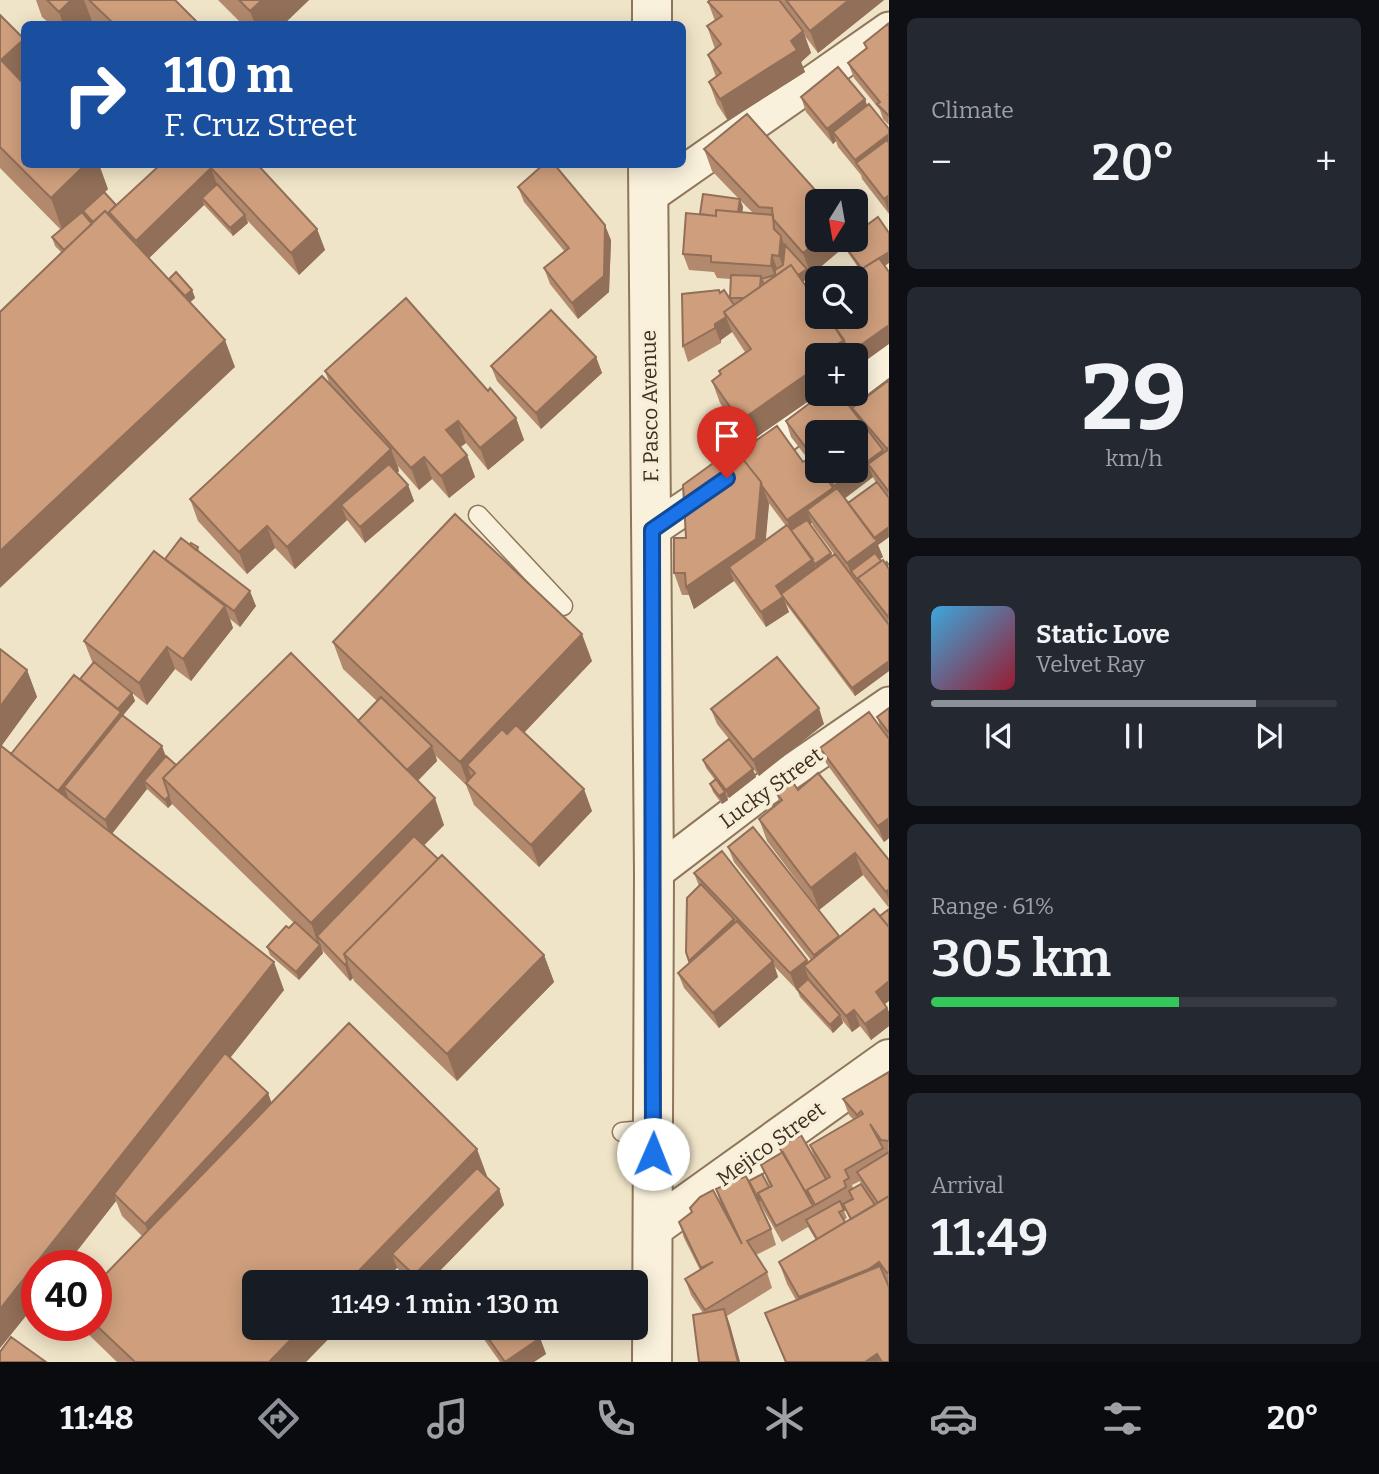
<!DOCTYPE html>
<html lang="en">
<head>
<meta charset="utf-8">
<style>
  :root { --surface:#171b24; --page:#242831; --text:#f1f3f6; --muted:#9ea1a6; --line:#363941; --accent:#8c9099 }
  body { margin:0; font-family:Bitter,serif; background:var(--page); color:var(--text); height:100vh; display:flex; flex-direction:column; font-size:26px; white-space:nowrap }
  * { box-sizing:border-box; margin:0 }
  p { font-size:23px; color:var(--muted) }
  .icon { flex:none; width:38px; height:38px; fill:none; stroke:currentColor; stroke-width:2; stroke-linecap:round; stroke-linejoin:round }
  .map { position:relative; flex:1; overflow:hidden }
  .sheet { display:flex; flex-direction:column; gap:18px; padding:18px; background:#0d0f14; width:490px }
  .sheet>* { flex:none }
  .banner { position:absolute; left:21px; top:21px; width:665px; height:147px; border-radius:10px; box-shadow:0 4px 18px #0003; background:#1a4fa0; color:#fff; overflow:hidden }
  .needle { width:46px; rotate:191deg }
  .tools { position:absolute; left:805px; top:189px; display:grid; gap:14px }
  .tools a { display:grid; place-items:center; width:63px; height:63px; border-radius:10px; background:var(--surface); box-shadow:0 4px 18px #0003; font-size:35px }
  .speed { position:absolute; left:21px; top:1250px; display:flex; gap:14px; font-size:35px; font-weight:700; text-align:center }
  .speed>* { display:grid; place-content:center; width:91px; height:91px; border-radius:50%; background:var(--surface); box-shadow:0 4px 18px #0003; line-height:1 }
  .speed .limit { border:10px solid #d22; background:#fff; color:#111 }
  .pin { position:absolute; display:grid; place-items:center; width:60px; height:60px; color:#fff; margin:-72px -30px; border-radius:50% 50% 50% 0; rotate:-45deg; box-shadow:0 0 7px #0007 }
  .pin .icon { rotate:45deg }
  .me { position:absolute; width:77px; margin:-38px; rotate:1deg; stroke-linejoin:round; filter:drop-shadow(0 0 5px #0008) }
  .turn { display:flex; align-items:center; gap:24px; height:147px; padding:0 28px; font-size:32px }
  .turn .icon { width:91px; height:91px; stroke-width:2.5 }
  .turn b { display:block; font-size:49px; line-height:60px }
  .big { font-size:52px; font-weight:600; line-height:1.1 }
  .sheet .tile { flex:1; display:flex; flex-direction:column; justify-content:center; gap:10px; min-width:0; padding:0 24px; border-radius:10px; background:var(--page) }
  .sheet .dial { align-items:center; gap:0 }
  .dial b { font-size:91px; line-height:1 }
  .song { display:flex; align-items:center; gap:21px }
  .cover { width:84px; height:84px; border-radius:10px; background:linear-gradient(135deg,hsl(200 70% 55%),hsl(350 70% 35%)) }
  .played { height:7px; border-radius:4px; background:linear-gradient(90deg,var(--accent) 80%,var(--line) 80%) }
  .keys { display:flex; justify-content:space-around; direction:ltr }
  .heat { display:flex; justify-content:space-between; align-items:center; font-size:38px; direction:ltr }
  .charge { height:10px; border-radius:5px; background:linear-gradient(90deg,#34c759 61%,var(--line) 0) }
  .trip { position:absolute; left:242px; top:1270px; width:406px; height:70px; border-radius:10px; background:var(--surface); box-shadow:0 4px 18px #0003; font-weight:600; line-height:70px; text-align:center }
  .menu { display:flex; height:112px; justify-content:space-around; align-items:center; background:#090b0e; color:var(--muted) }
  .menu .icon { width:49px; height:49px }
  .menu .selected { color:var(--accent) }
  .menu b { font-size:32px; color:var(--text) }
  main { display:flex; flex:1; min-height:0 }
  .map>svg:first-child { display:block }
</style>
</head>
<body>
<main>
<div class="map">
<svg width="889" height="1362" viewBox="0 0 889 1362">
  <rect width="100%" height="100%" fill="#f0e4c8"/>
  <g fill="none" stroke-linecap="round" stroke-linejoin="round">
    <g stroke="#8d765c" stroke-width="21">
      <path id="service" d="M478,515L563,606
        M622,1132L653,1129"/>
    </g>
    <g stroke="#8d765c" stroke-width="37">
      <path id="minor" d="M647,198L889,29
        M856,382L889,357
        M652,530L710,491L840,394
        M654,874L764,790L889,704"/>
    </g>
    <g stroke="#8d765c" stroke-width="42">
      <path id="tertiary" d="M652,24V0
        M648,164L654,874L652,1362
        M653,1228L889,1059"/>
    </g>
    <path stroke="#8d765c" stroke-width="4.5" stroke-dasharray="5 3.5" stroke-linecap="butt" d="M885,562L889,567"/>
    <use href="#service" stroke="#faf1dc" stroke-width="18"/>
    <use href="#minor" stroke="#faf1dc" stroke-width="33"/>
    <use href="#tertiary" stroke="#faf1dc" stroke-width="38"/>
  </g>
  <path fill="#b2896c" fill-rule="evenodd" d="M36,0H175L199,24H50L42,17Z
    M218,0H309L284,24H242Z
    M710,0H884L818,53L805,36L811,53L801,62L805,72L728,121L717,104L709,82L716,77L708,55L715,49L707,26L715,21L708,2Z
    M0,15L24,164L108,189L103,194L116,205L161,164H257L317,229L325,250L299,275L247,220L248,223L233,236L204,205L149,258L169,279L192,290L195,298L190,302L235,367L62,253L55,246L52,237L61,230L0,168Z
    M889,23V125L883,119L880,110L854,78L848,63L866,49L864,43Z
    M801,97L865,99L867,106L889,129V214L862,179L861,175L838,147L836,141L833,144L806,112Z
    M704,149L817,240H856L884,266L857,367L856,366V355H817V394H819L748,443L720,403L712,381L720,375L719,371L745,352L732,332L721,340V343L688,362L683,346L720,293L730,298L731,279L717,278L714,272L689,270L683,254L700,214L739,199L712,171ZM740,200L753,213L742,212L743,207ZM844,247L860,270L815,299L803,281L810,277L808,272L811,275Z
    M518,187L611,240L609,292L578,319L550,284L544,268L565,252L524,202Z
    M596,357L602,373L541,429L497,381L491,366Z
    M325,371L516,418L524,440L488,470L466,443L460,447L467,455L475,477L449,498L432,479L419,490L398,466L399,471L397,473L408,485L414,501L365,543L347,520L295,569L275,548L247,574L198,521L190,499L330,385Z
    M889,380V537L878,545L883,557L879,559L889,569V671L855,696L786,604L789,612L766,627L734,581L694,609L689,595H682L674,573L686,538L738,453L803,462L808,459L791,437L786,421L854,413L852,408ZM873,477L876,483L849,503L845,498ZM768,502L786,526L765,541L769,504ZM812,523L813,526L834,554L832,556L810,524Z
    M190,545L198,547L200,553L256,606L240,627L230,619L233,628L191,681L175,669L147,705L132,693L135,701L123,715L166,757L176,765L358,721L377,701L343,669L333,642L592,661L524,733L592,811L539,867L474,805L466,785L436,756L437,761L418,781L444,825L424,845L544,955L554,982L457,1081L354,981L353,978L350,981L323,951L322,949L323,953L299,980L270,955L267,947L294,923L172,804L168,808L147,789L112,834L284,990L230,1058L268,1093L271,1103L487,1176L486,1177L499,1189L504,1205L428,1283H412L397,1268L254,1328H339L306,1362H117L86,1332L83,1325H96L142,1236L122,1216L116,1201L66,1265H37V1302L0,1348V649L27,670L37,697L1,746L11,754L80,679L93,664L84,641L166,560Z
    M889,708V838L884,842L826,763L820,748L881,729L877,717Z
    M711,709L824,724L759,776L746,760L756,777L729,798L727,795L728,800L722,804L713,792L710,784L715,780L706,768L703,760L729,739L717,724Z
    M798,790L889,860V908L863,875L819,910L767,841L759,819L779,802L777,794Z
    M728,847L839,936L885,1004L889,1012V1026L871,1040L860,1026L852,1032L842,1020L843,1023L833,1033L800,997L797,989L805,982L796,989L774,966L778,977L719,1028L684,988L678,973L689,963L686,952L699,886L694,873L807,960L808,963L811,960L734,862Z
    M889,1072V1362H785L765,1313L796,1300L787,1284L779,1262L816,1240L808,1227L782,1242L755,1195L771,1229L776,1245L756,1255L767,1272L772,1288L727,1316L740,1362H699L703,1313L691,1295L685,1279L700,1270L684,1238L679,1222L721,1205L716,1189L750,1184L770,1187L761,1165L782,1153L779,1147L815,1160L810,1145L854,1120L849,1115L843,1099ZM860,1181L861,1184L853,1188L852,1185ZM844,1207L850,1219L845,1222L844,1220L847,1218L843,1208Z
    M476,1328H533L540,1338L546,1354L534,1362H500Z"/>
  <path fill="#916f58" d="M71,0H84L93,24H63L59,12Z
    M262,0H309L284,24H255L250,11Z
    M849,0H884L818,53L810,31Z
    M803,31L811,53L801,62L805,72L728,121L720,99Z
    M24,39V84L1,60Z
    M865,99L870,114L833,132L836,141L833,144L827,129Z
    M889,134V154L856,163L860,175L855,160Z
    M86,164H99L108,189L63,232L51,198Z
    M211,168L219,190L202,198L204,205L144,263L136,241Z
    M889,195V213L884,199Z
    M740,199L743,207L740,226L737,218Z
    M245,215L248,223L233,236L230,228Z
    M605,225L611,240L609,292L578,319L572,303Z
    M317,229L325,250L299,275L291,253Z
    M781,236L787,252L785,272L779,256Z
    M819,240H849L842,242L844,247L811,275L803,253Z
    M889,252V263L866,279L863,271Z
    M772,255L778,271L777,282L771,266Z
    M807,269L810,277L774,302L771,294Z
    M192,290L195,298L185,307L182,299Z
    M726,317L732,332L721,340V343L715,328V324Z
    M889,325V344L857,367L856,355H852L851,352Z
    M225,340L235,367L0,588V551Z
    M844,340L850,355H833L830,349Z
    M596,357L602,373L541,429L536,413Z
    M817,367V394H819L748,443L740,421Z
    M516,418L524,440L488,470L480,448Z
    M458,421L466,443L454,452L446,430Z
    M391,449L399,471L351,517L341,505L347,520L295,569L287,547Z
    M883,450L888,466L868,464L873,477L840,502L834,486Z
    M467,455L475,477L449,498L441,476Z
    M424,457L432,479L419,490L411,468Z
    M761,482L769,504L764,561L729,567L734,581L694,609L686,587Z
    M408,485L414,501L365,543L360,527Z
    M833,488L839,503L807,510L812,523L793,536L787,520Z
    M267,526L275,548L247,574L239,552Z
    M889,527V537L878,545L883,557L855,577L851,571L853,578L847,563L874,538Z
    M831,553L834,561L818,572L815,564Z
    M813,559L818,575L783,597L789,612L766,627L761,612L776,586Z
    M250,591L256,606L240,627L234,611Z
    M225,606L233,628L191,681L183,659Z
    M582,634L592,661L478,781L475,773L467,765L474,785L470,789L460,762Z
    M167,647L175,669L147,705L139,683Z
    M889,661V671L855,696L852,688Z
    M27,670L37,697L0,748V707Z
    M132,693L135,701L64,787L69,800L58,791L116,711Z
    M819,708L824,724L759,776L753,760Z
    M162,746L168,762L144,781L147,789L110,836L105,820Z
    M432,746L437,761L412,786L407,771Z
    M753,769L756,777L729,798L726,790Z
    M584,789L592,811L539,867L531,845Z
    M725,792L728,800L722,804L719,796Z
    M169,796L172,804L168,808L165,800Z
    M435,798L444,825L326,945L317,936L323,953L299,980L296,972L319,946L311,923Z
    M889,818V838L884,842L878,826Z
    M855,853L863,875L819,910L811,888Z
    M889,889V901L886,892Z
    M734,919L740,935L695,977L689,961Z
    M839,936L845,951L820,971L814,955Z
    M544,955L554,982L457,1081L447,1054Z
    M807,960L813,975L804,966L809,979L796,989L790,973Z
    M773,961L778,977L719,1028L713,1013Z
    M274,962L284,990L118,1199L114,1194L116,1201L66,1265H37V1302L0,1348V1309Z
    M347,962L353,978L350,981L345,965Z
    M889,981V1001L881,1007L876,992Z
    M887,1008L889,1012V1026L871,1040L865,1024Z
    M854,1010L860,1026L852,1032L846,1016Z
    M840,1015L843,1023L833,1033L830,1025Z
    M268,1093L276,1115L153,1246L145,1224Z
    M477,1149L487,1176L402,1263L392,1254L397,1268L383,1283H347Z
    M499,1189L504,1205L428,1283H417L414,1275Z
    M879,1262L887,1284L877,1291L869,1269Z
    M724,1309L730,1325L740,1362H738Z
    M302,1328H339L306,1362H269Z
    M540,1338L546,1354L534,1362H506Z
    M877,1354L880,1362H865Z"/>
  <path fill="#cf9f7d" stroke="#916f58" stroke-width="2" d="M47,0H71L59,12Z
    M89,0H175L199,24H114Z
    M239,0H262L250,11Z
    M710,0H779L803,31L791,41L797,50L720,99L709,82L721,73L708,55L721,44L707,26L722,16L708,2Z
    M786,0H849L810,31Z
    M0,15L24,39L1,60L24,84V164H86L51,198L0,147Z
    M889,23V95L888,96L889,95V116L877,104L880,102L848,63L867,48L864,43Z
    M838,67L865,99L827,129L801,97Z
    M869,104L889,129V134L855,160L833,132Z
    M747,114L825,201H817V240H819L803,253L773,219L772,208L759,207L704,149Z
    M887,140L889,143V195L884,199L856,163Z
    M161,164H257L317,229L291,253L211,168L136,241L109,212Z
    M544,164H554L605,225L604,276L572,303L544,268L569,248L518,187Z
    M217,184L245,215L230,228L202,198Z
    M104,192L116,205L109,212V215L105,211L93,222L83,211Z
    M703,194L740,199L738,212L716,210V216L700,214Z
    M716,210L773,215L774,229L781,236L779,256L772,255L771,266L711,262V256L683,254L686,213L716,216Z
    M105,211L225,340L0,551V312Z
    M82,212L92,224L64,250L52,237Z
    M878,217L889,233V252L862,269L842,242L845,240H856V233Z
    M785,245L807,269L798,275L791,265L764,284L761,279L775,275V270L783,265Z
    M879,258L889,272V325L851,352L828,317H856V278H847Z
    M791,265L817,302V317H828L844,340L830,349L835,355H817V367L740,421L712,381L721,374L719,371L751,349L724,312Z
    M176,272L192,290L185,296L169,279Z
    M731,275L761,276L760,287L744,298H730Z
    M719,290L720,293L724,290L734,305L724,312L726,317L715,324V328L683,346L682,294Z
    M406,298L488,391L490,388L516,418L480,448L458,421L446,430L467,455L441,476L424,457L411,468L325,371Z
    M551,310L596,357L536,413L491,366Z
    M322,376L391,449L287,547L267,526L239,552L190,499Z
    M889,380V447L887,449L852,408Z
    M822,394H840L883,450L856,470V432H817V471H855L834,486L824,474L833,488L787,520L762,486L761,482L738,453L777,426L803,462L812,456L786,421Z
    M734,448L761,482L756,539L686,587L685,573H674V538H686L683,485Z
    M889,449V492L868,464Z
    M389,464L408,485L360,527L341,505Z
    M877,482L889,498V527L874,538L848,503Z
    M837,488L877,541L847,563L807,510Z
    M455,514L582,634L460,762L333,642Z
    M807,520L831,553L815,564L791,530Z
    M787,525L813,559L776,586L783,597L761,612L729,567Z
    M181,538L250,591L234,611L165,559Z
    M191,543L198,547L196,550L190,545Z
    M154,551L225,606L183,659L167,647L139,683L84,641Z
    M875,553L881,561L858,578L860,583L851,571Z
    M835,554L889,625V661L852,688L781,594Z
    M883,560L889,569V618L858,578Z
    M0,649L27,670L0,707Z
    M291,653L435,798L311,923L163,778Z
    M777,657L819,708L753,760L711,709Z
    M94,662L132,693L118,709L80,679Z
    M74,675L121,712L58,791L11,754Z
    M381,697L432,746L407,770L358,721Z
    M889,708V733L877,717Z
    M869,712L889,739V818L878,826L820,748Z
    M122,715L162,746L105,820L64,787Z
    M516,725L584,789L531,845L466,783L475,773L467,765L502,729L507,734Z
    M729,739L753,769L726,790L703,760Z
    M0,745L274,962L0,1309Z
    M166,756L176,765L163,778L169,796L165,800L144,781Z
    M818,773L889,860V889L886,892L855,853L811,888L759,819L782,800L777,794L792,781L798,790Z
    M716,779L725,792L719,796L710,784Z
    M753,827L839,936L814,955L728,847Z
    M414,836L438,859L344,954L347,962L345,965L317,936Z
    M722,851L807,960L790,973L694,873Z
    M442,855L544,955L447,1054L344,954Z
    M701,884L734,919L689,961L686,952L687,898Z
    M874,909L889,927V981L876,992L887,1008L865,1024L854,1010L846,1016L804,966Z
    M889,909V925L888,926L880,916Z
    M737,921L773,961L713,1013L678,973Z
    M295,922L320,945L296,972L267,947L286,926L289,928Z
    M808,979L840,1015L830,1025L797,989Z
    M349,1023L477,1149L347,1283H254V1328H302L269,1362H135L96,1325V1284Z
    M225,1053L268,1093L145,1224L114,1194Z
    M889,1072V1141L881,1140L870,1124L883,1148L845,1170L849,1178L844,1181L846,1187L815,1205L807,1190L830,1177L810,1145L863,1114L861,1111L857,1115L843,1099Z
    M801,1135L826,1179L807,1190L809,1196H808L779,1147Z
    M783,1152L813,1206L776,1226L758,1193L772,1186L761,1165Z
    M889,1152V1196L878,1203L857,1172Z
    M477,1168L499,1189L414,1275L392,1254Z
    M762,1174L769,1187L758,1193L760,1200H759L749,1181Z
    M746,1176L771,1229L747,1241L767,1272L705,1310L685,1279L713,1262L701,1268L679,1222L692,1212L690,1208L700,1197L713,1190L742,1244L716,1189Z
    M861,1184L875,1205L851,1219L843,1204L853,1199L849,1191Z
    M889,1196V1272L887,1273L879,1262L869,1269L799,1297L779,1262Z
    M840,1201L844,1210L839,1212L845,1222L817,1239L806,1220Z
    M880,1266L889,1287V1362H882L877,1354L865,1362H786L765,1313Z
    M724,1309L738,1362H699L693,1315Z
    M481,1328H533L540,1338L505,1362Z
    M11,1337L46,1362H0V1352Z"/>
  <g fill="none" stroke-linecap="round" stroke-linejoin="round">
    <g stroke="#114b97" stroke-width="18">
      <path id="route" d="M653,1154L652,530L727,478"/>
    </g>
    <use href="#route" stroke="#1a73e8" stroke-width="12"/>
  </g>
  <g text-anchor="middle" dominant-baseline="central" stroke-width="7" stroke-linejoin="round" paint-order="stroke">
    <g font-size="21" fill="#3d2e20" stroke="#f7eed8">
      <text transform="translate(650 406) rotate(-91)">F. Pasco Avenue</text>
      <text transform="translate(771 788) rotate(-36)">Lucky Street</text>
      <text transform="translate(771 1144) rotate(-36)">Mejico Street</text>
    </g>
  </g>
</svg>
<div class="tools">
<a><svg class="needle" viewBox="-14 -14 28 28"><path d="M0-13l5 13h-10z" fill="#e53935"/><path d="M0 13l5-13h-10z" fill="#9ea1a6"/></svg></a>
<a><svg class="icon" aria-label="search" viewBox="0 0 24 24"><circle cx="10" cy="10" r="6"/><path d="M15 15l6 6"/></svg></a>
<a>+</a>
<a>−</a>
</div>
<div class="speed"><div class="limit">40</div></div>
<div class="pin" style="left:727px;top:478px;background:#d93025"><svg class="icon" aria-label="arrive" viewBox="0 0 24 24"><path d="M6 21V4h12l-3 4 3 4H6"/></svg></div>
<svg class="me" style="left:653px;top:1154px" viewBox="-20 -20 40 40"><circle r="19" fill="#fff"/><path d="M0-13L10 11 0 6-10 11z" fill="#1a73e8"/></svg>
<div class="trip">11:49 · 1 min · 130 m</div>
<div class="banner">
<div class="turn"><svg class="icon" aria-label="right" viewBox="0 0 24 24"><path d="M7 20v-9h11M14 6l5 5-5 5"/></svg><div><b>110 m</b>F. Cruz Street</div></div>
</div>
</div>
<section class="sheet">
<div class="tile"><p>Climate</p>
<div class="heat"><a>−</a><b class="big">20°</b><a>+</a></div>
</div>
<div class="tile dial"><b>29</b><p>km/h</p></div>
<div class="tile">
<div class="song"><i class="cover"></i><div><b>Static Love</b><p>Velvet Ray</p></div></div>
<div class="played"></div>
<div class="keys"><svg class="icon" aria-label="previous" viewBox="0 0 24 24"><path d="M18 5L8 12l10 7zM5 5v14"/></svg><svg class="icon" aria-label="pause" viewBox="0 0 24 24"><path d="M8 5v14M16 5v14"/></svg><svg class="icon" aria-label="next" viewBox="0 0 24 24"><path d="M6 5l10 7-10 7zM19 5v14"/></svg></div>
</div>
<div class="tile"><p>Range · 61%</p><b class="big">305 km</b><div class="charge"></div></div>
<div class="tile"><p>Arrival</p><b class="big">11:49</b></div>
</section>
</main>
<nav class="menu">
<b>11:48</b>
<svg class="icon selected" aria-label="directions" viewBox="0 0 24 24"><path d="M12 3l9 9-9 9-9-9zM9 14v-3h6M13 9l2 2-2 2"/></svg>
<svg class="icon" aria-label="music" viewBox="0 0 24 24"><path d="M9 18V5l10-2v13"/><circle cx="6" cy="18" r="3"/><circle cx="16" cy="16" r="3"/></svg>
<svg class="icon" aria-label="phone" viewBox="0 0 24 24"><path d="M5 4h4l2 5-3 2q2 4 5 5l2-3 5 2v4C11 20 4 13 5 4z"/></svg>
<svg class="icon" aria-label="climate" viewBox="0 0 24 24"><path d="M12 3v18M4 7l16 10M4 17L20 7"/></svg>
<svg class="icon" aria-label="car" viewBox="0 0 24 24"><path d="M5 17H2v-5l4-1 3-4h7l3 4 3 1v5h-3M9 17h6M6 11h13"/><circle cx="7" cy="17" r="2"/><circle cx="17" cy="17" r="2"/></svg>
<svg class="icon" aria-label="filters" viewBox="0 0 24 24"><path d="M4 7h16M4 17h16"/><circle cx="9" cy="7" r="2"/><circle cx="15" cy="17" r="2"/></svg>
<b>20°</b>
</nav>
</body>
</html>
